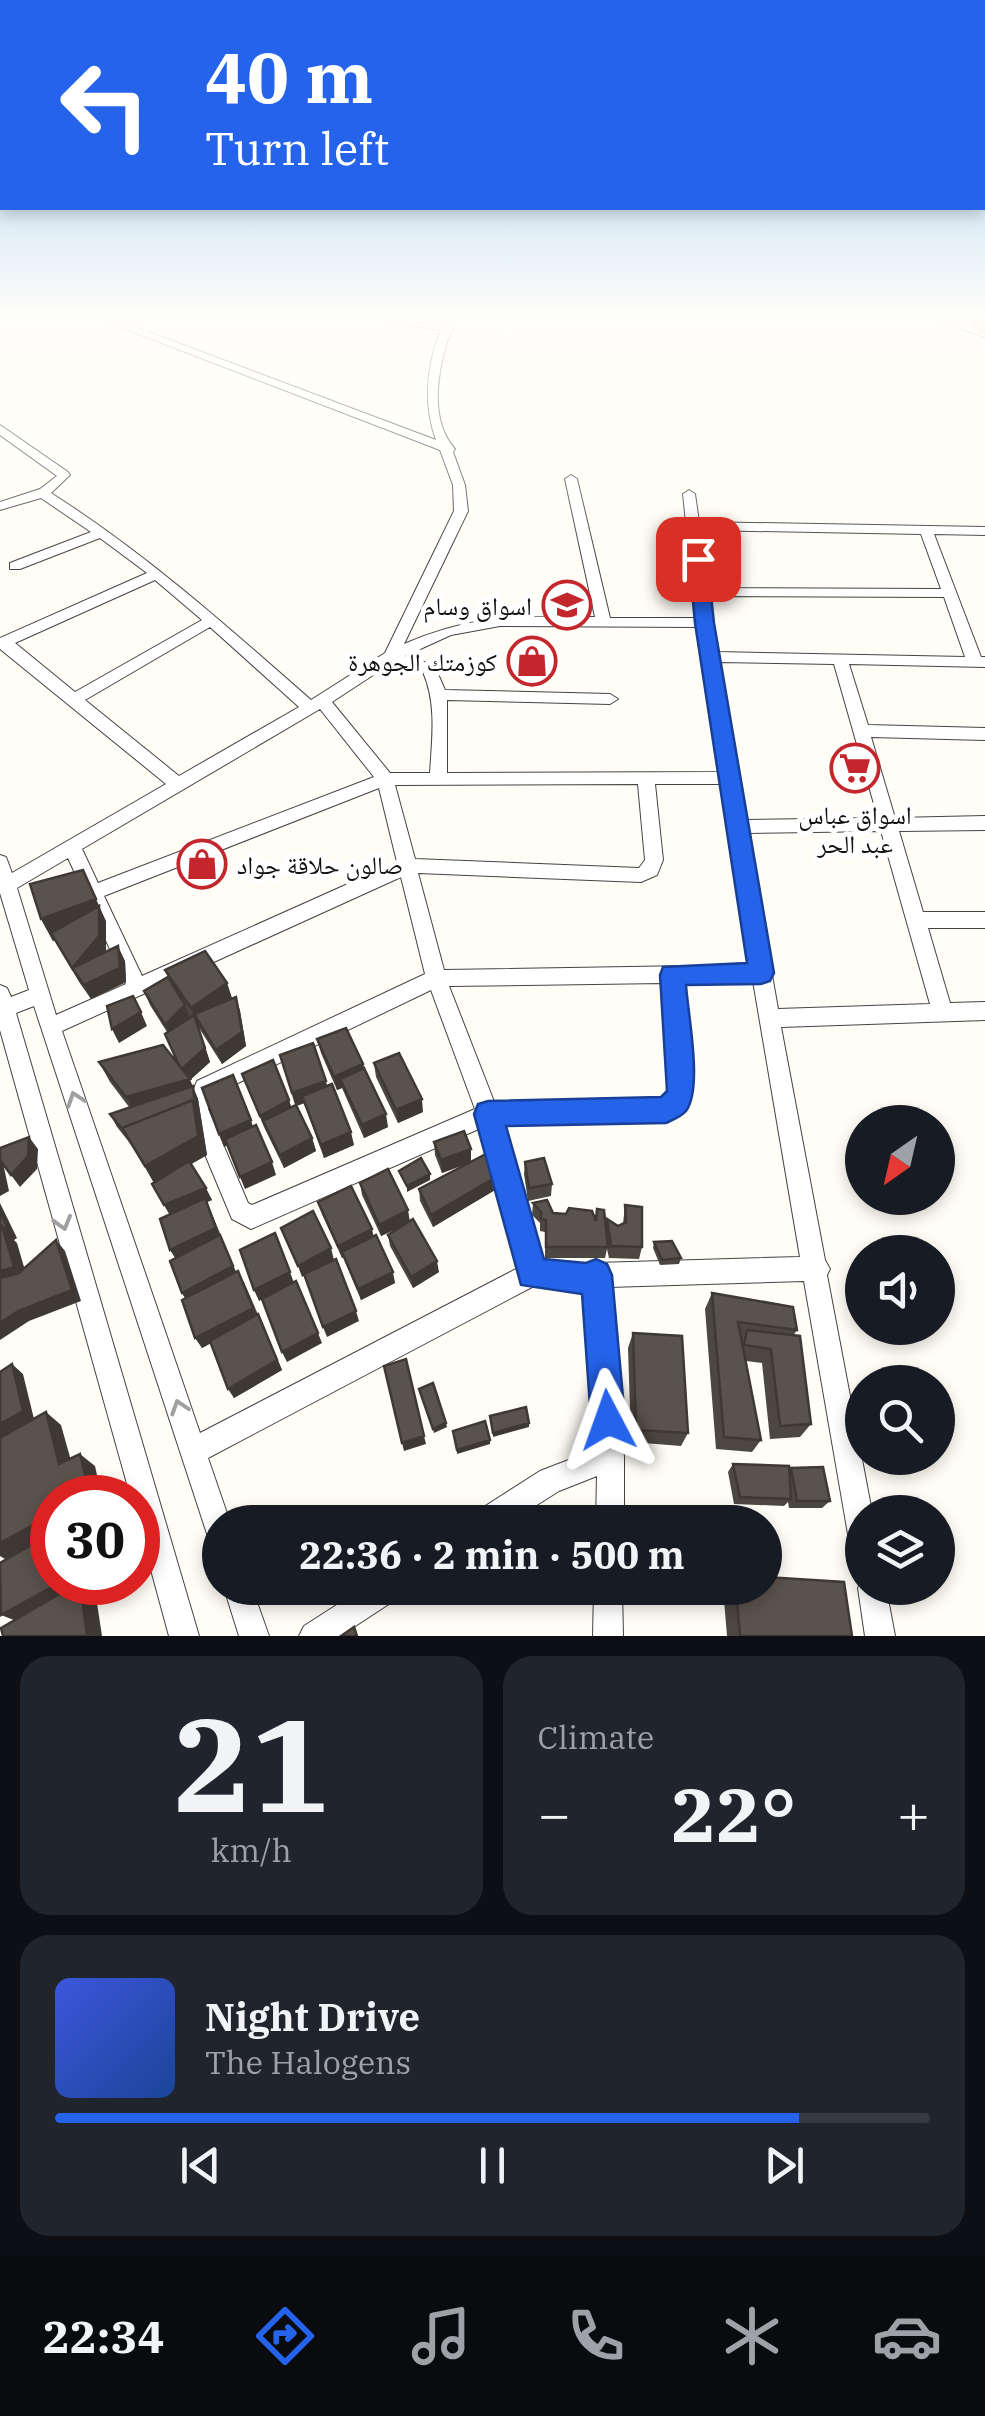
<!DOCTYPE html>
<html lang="en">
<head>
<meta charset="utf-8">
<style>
  :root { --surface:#171b24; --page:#20242c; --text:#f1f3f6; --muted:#9ea1a6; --line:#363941; --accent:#2563eb }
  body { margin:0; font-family:"IBM Plex Serif","Noto Naskh Arabic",serif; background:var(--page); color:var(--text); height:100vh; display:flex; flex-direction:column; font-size:38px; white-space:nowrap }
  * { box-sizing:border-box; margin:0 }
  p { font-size:32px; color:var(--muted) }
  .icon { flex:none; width:55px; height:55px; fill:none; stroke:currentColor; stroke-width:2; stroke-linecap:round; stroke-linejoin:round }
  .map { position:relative; height:1636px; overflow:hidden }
  .sheet { display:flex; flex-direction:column; gap:20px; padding:20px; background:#0d0f14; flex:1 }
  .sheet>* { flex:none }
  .banner { position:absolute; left:0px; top:0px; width:985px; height:210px; box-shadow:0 5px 15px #0003; background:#2563eb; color:#fff; overflow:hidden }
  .needle { width:65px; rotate:214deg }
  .controls { position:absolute; left:845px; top:1105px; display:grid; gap:20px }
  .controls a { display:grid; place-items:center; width:110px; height:110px; border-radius:50%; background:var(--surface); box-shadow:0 5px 15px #0003; font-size:50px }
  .speed { position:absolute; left:30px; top:1475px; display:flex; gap:20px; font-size:50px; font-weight:700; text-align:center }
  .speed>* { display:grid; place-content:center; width:130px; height:130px; border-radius:50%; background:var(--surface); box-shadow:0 5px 15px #0003; line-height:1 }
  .speed .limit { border:15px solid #d22; background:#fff; color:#111 }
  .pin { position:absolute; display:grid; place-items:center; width:85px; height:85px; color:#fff; margin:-42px; border-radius:20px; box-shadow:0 5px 15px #0006 }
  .me { position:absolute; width:110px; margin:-55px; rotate:356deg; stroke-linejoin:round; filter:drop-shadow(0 0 8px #0008) }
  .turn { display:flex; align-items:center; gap:35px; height:210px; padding:0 40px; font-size:45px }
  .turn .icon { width:130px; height:130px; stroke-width:2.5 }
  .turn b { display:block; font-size:70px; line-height:85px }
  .big { font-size:75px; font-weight:700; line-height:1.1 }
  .sheet .card { flex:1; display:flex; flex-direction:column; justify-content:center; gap:15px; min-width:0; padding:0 35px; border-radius:30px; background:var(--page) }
  .sheet .dial { align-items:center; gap:0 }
  .dial b { font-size:130px; line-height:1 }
  .song { display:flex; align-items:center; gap:30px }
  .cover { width:120px; height:120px; border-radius:15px; background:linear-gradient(135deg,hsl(230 70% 55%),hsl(220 70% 35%)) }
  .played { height:10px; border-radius:5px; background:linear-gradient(90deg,var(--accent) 85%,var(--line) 85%) }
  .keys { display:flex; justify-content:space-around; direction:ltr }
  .heat { display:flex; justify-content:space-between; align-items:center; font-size:55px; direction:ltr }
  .sheet .tiles { flex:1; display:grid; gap:20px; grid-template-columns:1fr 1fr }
  .card:last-child { grid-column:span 2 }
  .trip { position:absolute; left:202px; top:1505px; width:580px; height:100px; border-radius:50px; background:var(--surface); box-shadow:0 5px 15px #0003; font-weight:700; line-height:100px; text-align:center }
  .dock { display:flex; height:160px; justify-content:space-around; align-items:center; background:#090b0e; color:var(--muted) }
  .dock .icon { width:70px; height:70px }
  .dock .selected { color:var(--accent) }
  .dock b { font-size:45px; color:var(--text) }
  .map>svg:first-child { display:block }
</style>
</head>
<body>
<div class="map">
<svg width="985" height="1636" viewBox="0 0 985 1636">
  <rect width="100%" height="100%" fill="#fffdf5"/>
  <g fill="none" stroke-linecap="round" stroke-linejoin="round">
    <g stroke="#444" stroke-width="2">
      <path id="minor" d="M107,322H122L436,440C423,403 426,367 441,330L384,322L444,325L455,322C439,358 426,417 455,449L453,452L465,485L468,511L404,644C475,613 520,617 595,617L565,479L571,475L577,479L610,618H696L683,494L689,490L695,494L699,522L985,527V535L934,534L981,657H985V667L849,664L868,725L985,728V740L871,737L895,818L985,816V830L899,831L923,912H985V928H928L950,1003L985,1002V1020L781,1027L825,1260L830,1269L827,1275L872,1512H862V1548L852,1544L848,1534L804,1281L609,1287L624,1457V1522H596L597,1476L559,1491L510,1522H472L476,1512L540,1471L597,1449L585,1291L534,1286L208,1458L230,1522H220V1547L210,1543L34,1006L16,1013L199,1636H169L138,1522V1498H131L0,1030V985L7,988L11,997L29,990L0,893V855L6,857L12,873L166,784L0,649V638L147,573L100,538L20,569H10V563L91,532L41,498L0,510V502L40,489L57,476L0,435V425L68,472L70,475L51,493C145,553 227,626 311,700L385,653L454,511L453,485L440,450ZM700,530L921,534L941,589L707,588ZM155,580L202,620L75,692L15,643ZM708,596L944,597L965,657L716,652ZM500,626L697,627L720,772L447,773V700L610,704L618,699L610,694L445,690L434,665L405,656L451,635ZM210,627L299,707L179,776L85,700ZM393,662L423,672C437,704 432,739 430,773H390L332,702ZM718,662L834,664L878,818L745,820ZM320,709L374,777L98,883L82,849ZM638,784L645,860L639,868L415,859L395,785ZM655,784H722L750,965L444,970L418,873L641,882L657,875L663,860ZM379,788L397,862L142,976L104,896ZM881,831L930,1004L778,1009L747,833ZM68,858L126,984L56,1015L17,888ZM401,877L425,974L197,1081L186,1109L232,1219L251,1229L481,1128L518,1268L200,1433L62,1031ZM753,981L800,1257L596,1263L587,1267L541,1263L502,1124L665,1120C678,1115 688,1107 691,1093C695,1075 684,1006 683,983ZM663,983L670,1090L661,1100L495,1104L449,986ZM431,990L475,1109L252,1205L248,1203L208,1109L213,1095Z
        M943,322H959L985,331V337Z
        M862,1578V1588H886L895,1636H865L858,1588Z
        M224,1588H252L269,1636H239Z
        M363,1588H402L398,1598L340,1636H299L304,1626Z
        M594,1588H622L623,1636H593Z"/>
    </g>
    <g stroke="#222" stroke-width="3">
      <path id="highway" d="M972,322H985V335L980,334Z"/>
    </g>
    <use href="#minor" fill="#fff" fill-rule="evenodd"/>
    <use href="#highway" fill="#f5a25d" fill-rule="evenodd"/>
  </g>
  <path fill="#4d4742" d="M41,919L106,921V951L104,953L125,961L126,982L91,999L79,982L55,940L53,941Z
    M165,970L227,983L232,999L236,997L240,1011L246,1046L222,1064L199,1028L210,1062L190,1080L198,1099L207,1155L191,1164L212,1200L207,1202L221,1238L236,1272L244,1282L282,1370L234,1398L211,1343L202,1348L185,1298L182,1293L175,1258L170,1215L152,1184L154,1183L133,1147L117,1127L110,1114L129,1107L110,1082L99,1062L178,1063L167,1032L150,1005L144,991L168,977Z
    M317,1039L363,1064L388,1127L364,1138L342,1088L337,1090L321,1053Z
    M280,1055L327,1086L354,1145L324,1158L304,1103L296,1106L312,1138L316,1151L284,1168L265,1129L242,1074L289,1100L291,1107L295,1105Z
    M374,1063L423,1112L398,1123L376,1077Z
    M434,1142L471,1161L495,1190L433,1227L420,1201L419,1189L469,1163L442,1173L435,1155Z
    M525,1162L552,1184L551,1196L528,1201L524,1174Z
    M360,1183L410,1221L439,1272L413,1288L390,1246L388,1235L399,1228L381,1236L362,1195Z
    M318,1202L372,1229L373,1236L395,1283L361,1300L343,1257L342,1258L322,1214Z
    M533,1203L553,1213L595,1219L597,1209L606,1224L607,1219L618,1226L623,1224L625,1205L642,1247L639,1259L609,1258L607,1249L605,1258H545V1232L540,1231V1223L532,1215Z
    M654,1242L681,1258L679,1264L660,1265L653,1248Z
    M712,1293L797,1330L793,1336L811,1424L800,1437L770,1439L762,1363L746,1361L761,1440L752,1452L716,1449L705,1309Z
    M633,1333L688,1433L681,1446L631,1442L628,1348Z
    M733,1464L789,1470L791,1468L830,1501L822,1508H789L788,1502L784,1506L734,1504L728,1472Z
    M723,1588H765L852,1636H727Z"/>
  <path fill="#3f3936" d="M96,899L106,921V951L81,980L72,968L79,982L72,968L99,923L53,941L41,919Z
    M118,946L125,961L126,982L91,999L84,985Z
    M227,983L234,1004L194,1014L191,1008Z
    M236,997L240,1011L246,1046L222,1064L216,1050Z
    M185,1005L190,1019L171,1038L165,1025Z
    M141,1012L147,1026L119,1043L112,1029Z
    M194,1015L210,1062L190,1080L198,1099L207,1155L155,1185L145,1166L136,1117L126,1097L180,1070Z
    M363,1064L366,1078L340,1079L342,1088L337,1090L334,1077Z
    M326,1081L329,1095L296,1106L292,1093Z
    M422,1099L423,1112L398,1123L396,1110Z
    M289,1100L293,1113L263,1121L265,1129L260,1116Z
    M386,1114L388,1127L364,1138L362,1125Z
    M251,1120L255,1133L224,1147L219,1134Z
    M351,1132L354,1145L324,1158L321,1145Z
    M29,1137L38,1149L37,1169L20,1187L11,1175Z
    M312,1138L316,1151L284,1168L280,1155Z
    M471,1149V1162L442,1173L441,1160Z
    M0,1160L3,1163L9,1191L0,1196Z
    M272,1162L276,1175L245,1189L240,1177Z
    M430,1174V1180L407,1192V1186Z
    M496,1177L495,1190L433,1227L431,1215Z
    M206,1188L212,1200L207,1202L238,1277L189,1304L182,1293L177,1261L170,1250L171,1217L164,1205Z
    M0,1203L17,1238L14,1240L17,1243L29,1284L0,1292V1271L7,1243L0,1212Z
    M408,1210L410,1222L381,1236L379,1225Z
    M372,1229L374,1241L342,1258L338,1246Z
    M56,1240L65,1251L81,1301L29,1321L0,1340V1323Z
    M331,1248L334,1260L302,1277L298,1266Z
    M437,1261L439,1272L413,1288L411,1277Z
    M238,1271L258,1318L202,1348L195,1338Z
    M290,1272L294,1283L259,1301L254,1290Z
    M393,1272L395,1283L361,1300L358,1289Z
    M356,1311L359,1321L327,1337L323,1327Z
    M263,1324L282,1370L234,1398L228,1389Z
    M318,1333L322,1343L287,1362L282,1352Z
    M12,1364L23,1374L34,1419L0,1439V1424Z
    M46,1412L61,1425L75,1475L59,1464Z
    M446,1423L447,1427L434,1433L433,1429Z
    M529,1423V1427L493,1437V1433Z
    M424,1436L426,1444L404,1451L402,1443Z
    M490,1440V1444L457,1454V1450Z
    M80,1454L95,1466L102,1498H87Z
    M52,1515V1534L5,1559L0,1556V1543Z
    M61,1582H91L86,1585L95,1590L102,1636H87L19,1622L1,1615Z"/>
  <path fill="#5a524d" stroke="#3f3936" stroke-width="2.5" d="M83,870L96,899L41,919L30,884Z
    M99,906V936L72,968L51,933Z
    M118,946L120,968L84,985L72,968Z
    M205,951L227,983L191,1008L165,970Z
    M168,977L185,1005L165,1025L144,991Z
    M133,996L141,1012L112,1029L107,1006Z
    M236,997L242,1032L216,1050L194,1014Z
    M194,1015L205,1048L182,1069L178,1063L165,1034Z
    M346,1028L363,1064L334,1077L317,1039Z
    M313,1043L326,1081L292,1093L280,1055Z
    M163,1045L190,1079L126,1097L99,1062Z
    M399,1053L422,1099L396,1110L374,1063Z
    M273,1060L289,1100L260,1116L242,1074Z
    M364,1068L386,1114L362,1125L340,1079Z
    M233,1075L251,1120L219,1134L202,1088Z
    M332,1084L351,1132L321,1145L302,1096Z
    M193,1086L195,1107L193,1100L122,1128L126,1134L110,1114Z
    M193,1100L198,1136L145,1166L122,1128Z
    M296,1105L312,1138L280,1155L263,1121Z
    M256,1125L272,1162L240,1177L225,1139Z
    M464,1131L471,1149L441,1160L434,1142Z
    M29,1137L28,1156L11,1175L0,1160V1148Z
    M486,1154L496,1177L431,1215L419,1189Z
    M421,1158L430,1174L407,1186L399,1171Z
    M544,1158L552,1184L529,1188L525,1162Z
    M189,1161L206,1188L164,1205L152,1184Z
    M388,1169L408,1210L379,1225L360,1183Z
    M351,1186L372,1229L338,1246L318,1202Z
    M205,1198L216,1228L170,1250L160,1219Z
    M547,1200L553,1213L566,1214L569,1208L592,1211L596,1221L597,1209L604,1210L608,1247H546V1220L541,1219V1212L533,1203Z
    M625,1205L642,1207V1247L611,1246L607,1219L618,1226L626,1222Z
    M313,1211L331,1248L298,1266L281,1228Z
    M0,1212L7,1227L3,1229L2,1226L0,1227Z
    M413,1219L437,1261L411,1277L388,1235Z
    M2,1226L14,1267L0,1271V1227Z
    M275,1233L290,1272L254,1290L240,1250Z
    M220,1235L233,1266L182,1293L170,1261Z
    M376,1235L393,1272L358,1289L342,1252Z
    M56,1240L72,1290L18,1311L0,1323V1278L19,1273Z
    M672,1241L681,1258L662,1260L654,1242Z
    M336,1259L356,1311L323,1327L304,1274Z
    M238,1271L253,1308L195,1338L182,1300Z
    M296,1281L318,1333L282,1352L262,1299Z
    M712,1293L793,1307L797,1330L738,1322L761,1440L724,1437Z
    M258,1314L277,1360L228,1389L210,1341Z
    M747,1330L800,1336L811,1424L780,1426L771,1349L744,1345Z
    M633,1333L682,1336L688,1433L636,1430Z
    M406,1359L424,1436L402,1443L384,1366Z
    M12,1364L23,1411L0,1424V1372Z
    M433,1383L446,1423L433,1429L419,1389Z
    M526,1407L529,1423L493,1433L490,1416Z
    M46,1412L59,1464L80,1454L90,1496L52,1498V1515L0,1543V1438Z
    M485,1421L490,1440L457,1450L453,1431Z
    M733,1464L789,1466L791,1499L740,1497Z
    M823,1467L830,1501H797L791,1468Z
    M52,1533V1582H61L1,1615L0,1563Z
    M765,1542H769L775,1564L766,1562Z
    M765,1577L844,1582L852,1636H740L736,1588H765Z
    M80,1582L87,1636H3L1,1628Z
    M354,1627L357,1636H341Z"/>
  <defs><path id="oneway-chevron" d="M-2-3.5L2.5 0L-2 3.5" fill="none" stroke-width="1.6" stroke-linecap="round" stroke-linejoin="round" transform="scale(2.5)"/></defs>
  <g stroke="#a0a0a0">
    <use href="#oneway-chevron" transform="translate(75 1099) rotate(-109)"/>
    <use href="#oneway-chevron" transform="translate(63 1223) rotate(74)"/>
    <use href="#oneway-chevron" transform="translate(179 1407) rotate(-108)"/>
  </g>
  <linearGradient id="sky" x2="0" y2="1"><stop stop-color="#95c6ee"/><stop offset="0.58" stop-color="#fffefa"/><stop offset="1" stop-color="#fffefa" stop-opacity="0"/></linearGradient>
  <rect width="985" height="551" fill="url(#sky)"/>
  <path fill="#2563eb" stroke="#184099" stroke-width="2.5" d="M698,553L707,559L714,623L774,973L770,981L761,984L686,985C688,1015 703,1088 686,1111C681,1117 672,1120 666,1123L506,1126L544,1259L586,1263L596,1259L607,1264L612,1275L625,1420L620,1432L608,1437L596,1432L591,1420L582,1294L521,1285L474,1114L478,1104L488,1101L661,1097L667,1091L660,975L663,967L747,963L695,623L689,559Z"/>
  <defs>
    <g id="school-ring" transform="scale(2.5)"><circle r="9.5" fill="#fff" stroke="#c4262e" stroke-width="1.5"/><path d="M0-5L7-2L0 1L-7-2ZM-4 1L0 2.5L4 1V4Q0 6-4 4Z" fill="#c4262e"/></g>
    <g id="shop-ring" transform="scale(2.5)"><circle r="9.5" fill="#fff" stroke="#c4262e" stroke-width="1.5"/><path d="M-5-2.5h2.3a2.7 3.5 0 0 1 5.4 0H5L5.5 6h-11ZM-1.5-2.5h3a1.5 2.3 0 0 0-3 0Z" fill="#c4262e"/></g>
    <g id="supermarket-ring" transform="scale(2.5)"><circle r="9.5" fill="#fff" stroke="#c4262e" stroke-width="1.5"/><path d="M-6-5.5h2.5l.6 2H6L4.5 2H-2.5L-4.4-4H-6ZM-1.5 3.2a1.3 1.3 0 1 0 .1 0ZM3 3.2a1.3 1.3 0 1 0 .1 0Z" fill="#c4262e"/></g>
  </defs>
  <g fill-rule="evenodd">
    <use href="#school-ring" x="567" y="605"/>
    <use href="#shop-ring" x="532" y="661"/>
    <use href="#supermarket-ring" x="855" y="768"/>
    <use href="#shop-ring" x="202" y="864"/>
  </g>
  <g text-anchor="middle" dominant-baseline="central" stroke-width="10" stroke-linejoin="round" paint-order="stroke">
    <g font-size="25" fill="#111" stroke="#fff" text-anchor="end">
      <text x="532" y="605">اسواق وسام</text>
      <text x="497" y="661">كوزمتك الجوهرة</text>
      <text x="855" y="814" text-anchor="middle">اسواق عباس<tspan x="855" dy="29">عبد الحر</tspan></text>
      <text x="237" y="864" text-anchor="start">صالون حلاقة جواد</text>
    </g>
  </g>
</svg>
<div class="controls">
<a><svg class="needle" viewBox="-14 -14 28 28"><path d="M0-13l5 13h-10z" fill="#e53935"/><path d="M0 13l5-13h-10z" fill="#9ea1a6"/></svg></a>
<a><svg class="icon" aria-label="sound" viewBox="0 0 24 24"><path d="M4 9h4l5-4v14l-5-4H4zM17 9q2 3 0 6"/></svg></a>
<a><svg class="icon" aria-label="search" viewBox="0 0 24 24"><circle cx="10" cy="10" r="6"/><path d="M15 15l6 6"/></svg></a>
<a><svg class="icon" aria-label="layers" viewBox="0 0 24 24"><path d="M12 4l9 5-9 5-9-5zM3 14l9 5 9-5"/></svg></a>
</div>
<div class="speed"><div class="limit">30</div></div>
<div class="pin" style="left:698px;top:559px;background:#d93025"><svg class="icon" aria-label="arrive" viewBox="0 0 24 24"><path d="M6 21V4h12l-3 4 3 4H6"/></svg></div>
<svg class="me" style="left:608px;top:1420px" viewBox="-20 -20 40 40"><path d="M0-17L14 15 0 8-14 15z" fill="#2563eb" stroke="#fff" stroke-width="4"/></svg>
<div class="trip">22:36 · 2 min · 500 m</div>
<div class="banner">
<div class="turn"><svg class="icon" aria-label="left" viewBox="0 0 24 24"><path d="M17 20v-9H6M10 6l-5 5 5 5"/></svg><div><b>40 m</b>Turn left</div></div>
</div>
</div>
<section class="sheet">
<div class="tiles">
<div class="card dial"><b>21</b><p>km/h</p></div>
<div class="card"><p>Climate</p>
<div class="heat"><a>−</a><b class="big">22°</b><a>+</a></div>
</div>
<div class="card">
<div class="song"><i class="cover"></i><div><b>Night Drive</b><p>The Halogens</p></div></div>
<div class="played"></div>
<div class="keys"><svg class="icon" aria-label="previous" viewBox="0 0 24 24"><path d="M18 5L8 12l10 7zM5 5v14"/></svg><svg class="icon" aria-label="pause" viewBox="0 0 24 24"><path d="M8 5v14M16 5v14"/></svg><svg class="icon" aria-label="next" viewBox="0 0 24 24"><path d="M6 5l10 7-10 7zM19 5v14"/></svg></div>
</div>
</div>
</section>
<nav class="dock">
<b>22:34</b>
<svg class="icon selected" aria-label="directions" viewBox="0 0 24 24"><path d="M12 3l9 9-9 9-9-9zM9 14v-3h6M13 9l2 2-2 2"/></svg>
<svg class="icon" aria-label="music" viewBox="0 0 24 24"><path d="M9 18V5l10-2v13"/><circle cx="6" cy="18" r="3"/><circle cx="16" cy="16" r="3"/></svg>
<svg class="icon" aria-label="phone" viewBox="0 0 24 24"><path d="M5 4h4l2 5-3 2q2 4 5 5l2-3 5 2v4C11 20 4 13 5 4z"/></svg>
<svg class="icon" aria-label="climate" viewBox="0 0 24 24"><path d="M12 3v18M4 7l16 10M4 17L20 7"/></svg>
<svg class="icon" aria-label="car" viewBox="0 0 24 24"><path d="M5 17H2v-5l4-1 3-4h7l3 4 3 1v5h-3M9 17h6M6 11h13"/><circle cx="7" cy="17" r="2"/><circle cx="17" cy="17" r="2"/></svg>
</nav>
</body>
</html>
